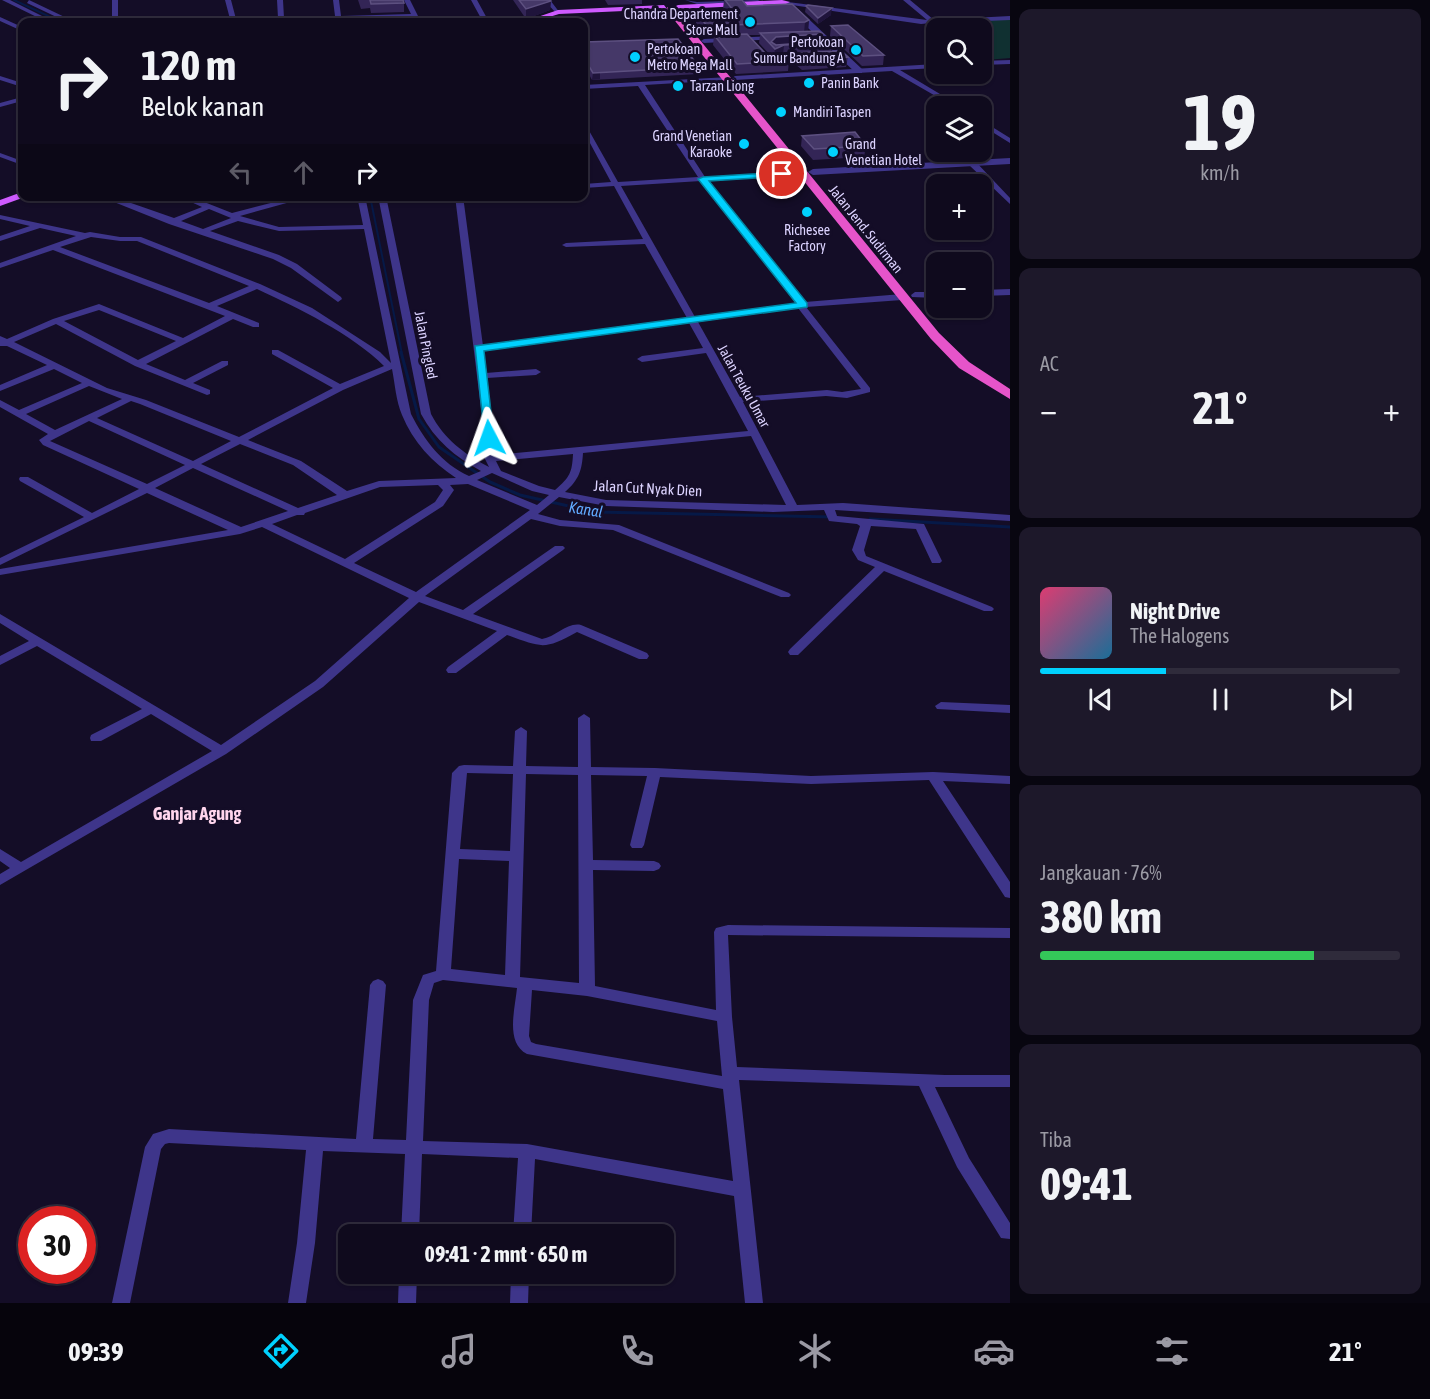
<!DOCTYPE html>
<html lang="id">
<head>
<meta charset="utf-8">
<style>
  :root { --surface:#0f0a1d; --page:#1d182a; --text:#f1f3f6; --muted:#9b9aa4; --line:#2f2b3b; --accent:#00d1fe }
  body { margin:0; font-family:"Asap Condensed",sans-serif; background:var(--page); color:var(--text); height:100vh; display:flex; flex-direction:column; font-size:22px; white-space:nowrap }
  * { box-sizing:border-box; margin:0 }
  p { font-size:20px; color:var(--muted) }
  .icon { flex:none; width:33px; height:33px; fill:none; stroke:currentColor; stroke-width:2; stroke-linecap:round; stroke-linejoin:round }
  .map { position:relative; flex:1; overflow:hidden }
  .panel { display:flex; flex-direction:column; gap:9px; padding:9px; background:#080610; width:420px }
  .panel>* { flex:none }
  .top-card { position:absolute; left:18px; top:18px; width:570px; height:183px; border-radius:12px; box-shadow:0 2px 4px #0004,0 0 0 2px var(--line); background:#0f0a1d; color:var(--text); overflow:hidden }
  .buttons { position:absolute; left:926px; top:18px; display:grid; gap:12px }
  .buttons a { display:grid; place-items:center; width:66px; height:66px; border-radius:12px; background:var(--surface); box-shadow:0 2px 4px #0004,0 0 0 2px var(--line); font-size:30px }
  .speed { position:absolute; left:18px; top:1206px; display:flex; gap:12px; font-size:30px; font-weight:700; text-align:center }
  .speed>* { display:grid; place-content:center; width:78px; height:78px; border-radius:50%; background:var(--surface); box-shadow:0 2px 4px #0004,0 0 0 2px var(--line); line-height:1 }
  .speed .limit { border:9px solid #d22; background:#fff; color:#111 }
  .pin { position:absolute; display:grid; place-items:center; width:51px; height:51px; color:#fff; margin:-26px; border:3px solid #fff; border-radius:50%; box-shadow:0 2px 6px #0007 }
  .me { position:absolute; width:66px; margin:-33px; rotate:356deg; stroke-linejoin:round; filter:drop-shadow(0 0 4px #0008) }
  .turn { display:flex; align-items:center; gap:21px; height:126px; padding:0 24px; font-size:27px }
  .turn .icon { width:78px; height:78px; stroke-width:2.5 }
  .turn b { display:block; font-size:42px; line-height:51px }
  .lanes { display:flex; align-items:center; height:57px; padding:0 24px; background:#0003; justify-content:center; gap:30px; direction:ltr }
  .lanes .off { opacity:.35 }
  .big { font-size:45px; font-weight:700; line-height:1.1 }
  .panel .widget { flex:1; display:flex; flex-direction:column; justify-content:center; gap:9px; min-width:0; padding:0 21px; border-radius:12px; background:var(--page) }
  .panel .dial { align-items:center; gap:0 }
  .dial b { font-size:78px; line-height:1 }
  .song { display:flex; align-items:center; gap:18px }
  .cover { width:72px; height:72px; border-radius:9px; background:linear-gradient(135deg,hsl(340 70% 55%),hsl(200 70% 35%)) }
  .played { height:6px; border-radius:3px; background:linear-gradient(90deg,var(--accent) 35%,var(--line) 35%) }
  .keys { display:flex; justify-content:space-around; direction:ltr }
  .heat { display:flex; justify-content:space-between; align-items:center; font-size:33px; direction:ltr }
  .charge { height:9px; border-radius:4px; background:linear-gradient(90deg,#34c759 76%,var(--line) 0) }
  .trip { position:absolute; left:338px; top:1224px; width:336px; height:60px; border-radius:12px; background:var(--surface); box-shadow:0 2px 4px #0004,0 0 0 2px var(--line); font-weight:700; line-height:60px; text-align:center }
  .tab-bar { display:flex; height:96px; justify-content:space-around; align-items:center; background:#06040c; color:var(--muted) }
  .tab-bar .icon { width:42px; height:42px }
  .tab-bar .active { color:var(--accent) }
  .tab-bar b { font-size:27px; color:var(--text) }
  main { display:flex; flex:1; min-height:0 }
  .map>svg:first-child { display:block }
</style>
</head>
<body>
<main>
<div class="map">
<svg width="1010" height="1303" viewBox="0 0 1010 1303">
  <rect width="100%" height="100%" fill="#140d27"/>
  <path fill="#103031" d="M1010,19V58L986,60L981,56V28H946L939,23Z"/>
  <g fill="none" stroke-linecap="round" stroke-linejoin="round">
    <path stroke="#061947" stroke-width="2" d="M14,0L61,22
      M370,196L402,354"/>
    <path stroke="#061947" stroke-width="3" d="M401,352L419,419L439,447L490,482L520,495L595,512L833,517
      M870,519L1010,527"/>
    <path fill="#3e358a" fill-rule="evenodd" d="M685,0L697,2L760,0L758,1L697,4Z"/>
    <path fill="#3e358a" fill-rule="evenodd" d="M2,0H10L54,22H47Z
      M29,0L73,21L74,22H67L27,3Z
      M112,0H118V22H112Z
      M225,0H231L236,19L278,18L277,0H283L284,18L335,16L333,0H339L341,16L411,14L404,0H410L420,20L415,21L413,18L342,20V22H336V20L200,22L203,20L230,19Z
      M471,0H477L489,22H483Z
      M544,0H550L560,13H556Z
      M903,0H910L934,20L1010,16V20L938,23L936,26L931,23L921,24L785,4L788,2L927,20Z
      M0,17L22,27V31L0,21Z
      M775,36L777,39L704,43L701,41L704,39Z
      M1010,60V64L981,65V61Z
      M936,64V68L900,70L960,106H953L892,71L735,80L732,78L735,76Z
      M0,76L22,83V87L0,80Z
      M729,77V79L727,80L645,85L705,177L805,171V175H802L708,181L805,302L902,294L906,297L902,300L806,307L870,388V392L847,398L826,396L743,402L797,505L843,503L1010,515V521L835,510L837,516L924,524L942,561L940,563H932L916,529L871,526L864,550L866,556L992,607L994,609L992,611H984L884,571L798,655H790L788,652L790,649L875,567L858,560L852,550L860,526L857,524L829,521L824,510L773,512L606,506L559,497L538,514L560,520L619,525L789,593L791,595L789,597H781L613,530L560,526L531,519L425,596L463,610L555,546H563L565,548L563,550L473,614L542,639C556,637 567,622 581,625L647,653L649,656L647,659H639L577,632C544,650 543,648 507,635L456,673H448L446,670L448,667L497,631L419,602L323,687L226,754L0,885V874L10,868L0,861V849L21,862L212,751L151,714L101,741H91L90,738L91,735L142,709L37,646L0,665V656L29,641L0,623V614L221,745L315,681L409,598L262,527L240,534L0,575V569L228,530L147,493L0,565V558L84,517L20,481L19,479L20,477H28L92,513L139,489L43,445L39,440L48,434L0,407V400L19,410L82,383L54,369L0,391V385L47,365L7,346H0V336L7,339L53,319L99,304L183,338L225,316L53,250L0,268V263L76,236L40,228L0,241V236L30,226L0,219V215L85,233L90,232L120,237H141L260,284L312,308L380,352L391,363L364,229L279,231L238,221L210,231L279,255L297,264L341,297L342,299L338,302L291,268L273,259L169,224L99,196H111L174,218L202,207L178,196H189L232,213L298,196H312L240,216L279,227L363,225L357,196H365L411,414C425,441 441,463 469,476L481,471C455,457 435,440 421,414L378,196H386L431,414C444,439 464,454 489,467L485,459L482,417L455,196H463L483,346L687,318L645,244L566,247L562,245L566,243L643,239L614,186L584,188V184L611,182L584,132V125L587,127L618,182L698,177L638,86L584,89V85ZM701,181L797,303L695,317L621,186ZM209,209L231,218L203,229L181,221ZM91,237L120,241H137L249,286L209,303L60,247ZM257,289C298,308 352,334 384,366L340,384L278,350H272V354L333,388L239,437L146,400L107,388L14,342L56,324L135,366L207,395L210,394V390L193,383L228,365V361H222L185,380L146,364L233,319L253,327H259V323L217,306ZM798,308L861,389L842,392L827,390L740,397L698,322ZM99,310L176,341L138,360L64,321ZM689,323L703,348L642,356L637,359L642,362L706,353L748,431L495,455L487,378L536,375L541,372L536,369L486,373L483,351ZM392,369C395,384 396,401 402,415C413,442 432,462 456,478L379,481L347,491L301,461L248,440L343,390ZM89,386L122,399L55,430L26,414ZM131,401L140,404L231,441L193,461L97,418ZM89,421L185,465L147,484L50,441ZM751,436L786,505L606,500L565,492C579,480 582,470 583,453ZM240,444L293,465L337,495L298,508L201,464ZM573,454C572,473 570,477 555,490L539,486L501,471L496,461ZM193,468L288,511L241,527L155,488ZM492,473L532,491L549,495L537,505L477,480ZM468,484L530,510L416,592L354,563L443,506L454,490L450,485ZM438,485L443,490L435,502L345,559L272,524L297,515H304L305,513L380,487Z
      M22,97V101L0,107V103Z
      M981,120L1010,138V143L981,125Z
      M0,153L22,161V165L0,157Z
      M969,161H975L1010,198V204L969,165Z
      M1010,289V295L981,296V290Z
      M915,292H936V298L912,297L911,295Z
      M941,702L1010,705V713L937,709L935,706Z
      M584,714L590,718L591,767L655,768L811,776L933,772L1010,776V784L943,781L1010,882V898L1005,897L929,780L811,784L660,777L644,845L642,848H632L630,845L647,776L591,775L593,860L654,861L659,863L661,866L659,869L654,871L593,870L595,986L716,1010L714,932L716,928L728,925L1010,928V938L728,935L732,1017L737,1067L945,1075H1010V1087H935L969,1158L1010,1223V1239L1001,1238L957,1167L919,1086L739,1080L763,1303H745L734,1196L535,1159L531,1234H513L518,1158L422,1154L419,1234H401L405,1154L323,1151L315,1243L306,1303H288L297,1243L306,1150L169,1143L165,1144L161,1149L130,1303H112L145,1147L153,1134L169,1129L356,1139L370,985L373,981L378,979L383,981L386,985L373,1139L406,1140L413,1000L423,975L436,971L452,773L459,766L464,765L513,766L515,731L521,727L527,731L526,766L578,767V718ZM467,773L513,774L510,851L460,849ZM526,774L578,775L579,983L520,977ZM459,859L509,861L505,975L451,969ZM443,980L517,988C515,1009 505,1043 527,1054L723,1089L733,1181L527,1144L423,1141L429,1000L434,983ZM532,990L587,996L717,1021L722,1076L536,1044L531,1042L529,1036Z
      M399,1274H417L416,1303H398Z
      M511,1274H529L528,1303H510Z"/>
    <path fill="#3e358a" fill-rule="evenodd" d="M792,9H798L862,69V73H856L792,13Z
      M1010,158V164L813,175L808,172L813,169Z"/>
    <path fill="#ce5aff" fill-rule="evenodd" d="M782,0L790,2L786,4L678,9L674,7L678,5Z
      M664,5L667,9L559,14L533,22H523L558,10Z
      M22,192V196L25,197L0,206V200Z"/>
    <path fill="#e654ca" fill-rule="evenodd" d="M667,7H673L939,333L969,362L1010,389V399L959,368L931,339L667,11Z"/>
  </g>
  <path fill="#332556" fill-rule="evenodd" d="M358,0H403L404,3V12L371,13L370,8L361,9Z
    M513,0H550L551,1L550,10L526,19Z
    M605,0H642V4L608,5Z
    M724,0H742L747,6L809,20L808,31H807L823,34L822,42L832,43L831,51L848,57L846,67L802,70L794,63L795,54L783,55L780,56L789,61L788,71L736,74L713,45L714,36L706,37L696,23V12L724,11L723,9ZM748,35H760L759,43L771,56H768Z
    M806,6L831,15L818,24L805,12Z
    M831,26L884,55L883,65L862,66L830,36Z
    M584,42L699,67V74L592,80L584,65Z
    M802,136L866,146L864,157L813,160L801,146Z"/>
  <path fill="#1f143b" d="M551,1L550,10L526,19V9Z
    M832,8L831,15L818,24V18Z
    M809,20L808,31L804,33L805,22Z
    M823,34L822,43L784,45L783,55L774,59L775,47L771,42L776,37Z
    M600,72V79L592,80L593,73Z"/>
  <path fill="#453868" stroke="#5d5080" stroke-width="1.5" d="M370,0H403L404,3L371,4Z
    M519,0H550L551,1L526,9Z
    M725,0H742L747,6L792,4L809,20L805,22L707,26L696,12L733,10Z
    M808,5L832,8L818,18L806,6Z
    M848,25L884,55L863,56L831,26Z
    M819,31L823,34L776,37L771,42L776,45L830,41L832,43L784,45L775,49L760,33Z
    M747,34L768,56H784L789,61L737,64L714,35Z
    M678,39L699,67L593,73L584,58V42Z
    M841,51L848,57L803,60L795,53Z
    M855,132L866,146L814,149L802,136Z"/>
  <path fill="#00d1fe" stroke="#0088a5" stroke-width="1.5" d="M782,172H785V176L709,181L807,303V307L484,351L494,438L493,441H485L475,346L796,303L698,179L703,177Z"/>
  <g fill="#00d1fe" stroke="#140d27" stroke-width="2">
    <circle cx="750" cy="22" r="6"/>
    <circle cx="856" cy="50" r="6"/>
    <circle cx="635" cy="57" r="6"/>
    <circle cx="809" cy="83" r="6"/>
    <circle cx="678" cy="86" r="6"/>
    <circle cx="781" cy="112" r="6"/>
    <circle cx="744" cy="144" r="6"/>
    <circle cx="833" cy="152" r="6"/>
    <circle cx="807" cy="212" r="6"/>
  </g>
  <g text-anchor="middle" dominant-baseline="central" stroke-width="6" stroke-linejoin="round" paint-order="stroke">
    <g font-size="14" fill="#dcd3ff" stroke="#140d27" text-anchor="start">
      <text x="738" y="14" text-anchor="end">Chandra Departement<tspan x="738" dy="16">Store Mall</tspan></text>
      <text x="844" y="42" text-anchor="end">Pertokoan<tspan x="844" dy="16">Sumur Bandung A</tspan></text>
      <text x="647" y="49">Pertokoan<tspan x="647" dy="16">Metro Mega Mall</tspan></text>
      <text x="821" y="83">Panin Bank</text>
      <text x="690" y="86">Tarzan Liong</text>
      <text x="793" y="112">Mandiri Taspen</text>
      <text x="732" y="136" text-anchor="end">Grand Venetian<tspan x="732" dy="16">Karaoke</tspan></text>
      <text x="845" y="144">Grand<tspan x="845" dy="16">Venetian Hotel</tspan></text>
      <text x="807" y="230" text-anchor="middle">Richesee<tspan x="807" dy="16">Factory</tspan></text>
    </g>
    <g font-size="14" fill="#dcd3ff" stroke="#140d27">
      <text transform="translate(866 229) rotate(51)">Jalan Jend. Sudirman</text>
      <text transform="translate(426 345) rotate(79)">Jalan Pingled</text>
      <text transform="translate(744 386) rotate(61)">Jalan Teuku Umar</text>
    </g>
    <g font-size="15" fill="#dcd3ff" stroke="#140d27">
      <text transform="translate(648 488) rotate(3)">Jalan Cut Nyak Dien</text>
    </g>
    <g font-size="16" font-style="italic" fill="#61aaff" stroke="#140d27">
      <text transform="translate(586 509) rotate(9)">Kanal</text>
    </g>
    <g font-size="18" font-weight="bold" fill="#ffd5ed" stroke="#140d27">
      <text x="197" y="813">Ganjar Agung</text>
    </g>
  </g>
</svg>
<div class="buttons">
<a><svg class="icon" aria-label="search" viewBox="0 0 24 24"><circle cx="10" cy="10" r="6"/><path d="M15 15l6 6"/></svg></a>
<a><svg class="icon" aria-label="layers" viewBox="0 0 24 24"><path d="M12 4l9 5-9 5-9-5zM3 14l9 5 9-5"/></svg></a>
<a>+</a>
<a>−</a>
</div>
<div class="speed"><div class="limit">30</div></div>
<div class="pin" style="left:782px;top:174px;background:#d93025"><svg class="icon" aria-label="arrive" viewBox="0 0 24 24"><path d="M6 21V4h12l-3 4 3 4H6"/></svg></div>
<svg class="me" style="left:489px;top:438px" viewBox="-20 -20 40 40"><path d="M0-17L14 15 0 8-14 15z" fill="#00d1fe" stroke="#fff" stroke-width="4"/></svg>
<div class="trip">09:41 · 2 mnt · 650 m</div>
<div class="top-card">
<div class="turn"><svg class="icon" aria-label="right" viewBox="0 0 24 24"><path d="M7 20v-9h11M14 6l5 5-5 5"/></svg><div><b>120 m</b>Belok kanan</div></div>
<div class="lanes"><svg class="icon off" aria-label="left" viewBox="0 0 24 24"><path d="M17 20v-9H6M10 6l-5 5 5 5"/></svg><svg class="icon off" aria-label="ahead" viewBox="0 0 24 24"><path d="M12 20V5M6 11l6-6 6 6"/></svg><svg class="icon" aria-label="right" viewBox="0 0 24 24"><path d="M7 20v-9h11M14 6l5 5-5 5"/></svg></div>
</div>
</div>
<section class="panel">
<div class="widget dial"><b>19</b><p>km/h</p></div>
<div class="widget"><p>AC</p>
<div class="heat"><a>−</a><b class="big">21°</b><a>+</a></div>
</div>
<div class="widget">
<div class="song"><i class="cover"></i><div><b>Night Drive</b><p>The Halogens</p></div></div>
<div class="played"></div>
<div class="keys"><svg class="icon" aria-label="previous" viewBox="0 0 24 24"><path d="M18 5L8 12l10 7zM5 5v14"/></svg><svg class="icon" aria-label="pause" viewBox="0 0 24 24"><path d="M8 5v14M16 5v14"/></svg><svg class="icon" aria-label="next" viewBox="0 0 24 24"><path d="M6 5l10 7-10 7zM19 5v14"/></svg></div>
</div>
<div class="widget"><p>Jangkauan · 76%</p><b class="big">380 km</b><div class="charge"></div></div>
<div class="widget"><p>Tiba</p><b class="big">09:41</b></div>
</section>
</main>
<nav class="tab-bar">
<b>09:39</b>
<svg class="icon active" aria-label="directions" viewBox="0 0 24 24"><path d="M12 3l9 9-9 9-9-9zM9 14v-3h6M13 9l2 2-2 2"/></svg>
<svg class="icon" aria-label="music" viewBox="0 0 24 24"><path d="M9 18V5l10-2v13"/><circle cx="6" cy="18" r="3"/><circle cx="16" cy="16" r="3"/></svg>
<svg class="icon" aria-label="phone" viewBox="0 0 24 24"><path d="M5 4h4l2 5-3 2q2 4 5 5l2-3 5 2v4C11 20 4 13 5 4z"/></svg>
<svg class="icon" aria-label="climate" viewBox="0 0 24 24"><path d="M12 3v18M4 7l16 10M4 17L20 7"/></svg>
<svg class="icon" aria-label="car" viewBox="0 0 24 24"><path d="M5 17H2v-5l4-1 3-4h7l3 4 3 1v5h-3M9 17h6M6 11h13"/><circle cx="7" cy="17" r="2"/><circle cx="17" cy="17" r="2"/></svg>
<svg class="icon" aria-label="filters" viewBox="0 0 24 24"><path d="M4 7h16M4 17h16"/><circle cx="9" cy="7" r="2"/><circle cx="15" cy="17" r="2"/></svg>
<b>21°</b>
</nav>
</body>
</html>
